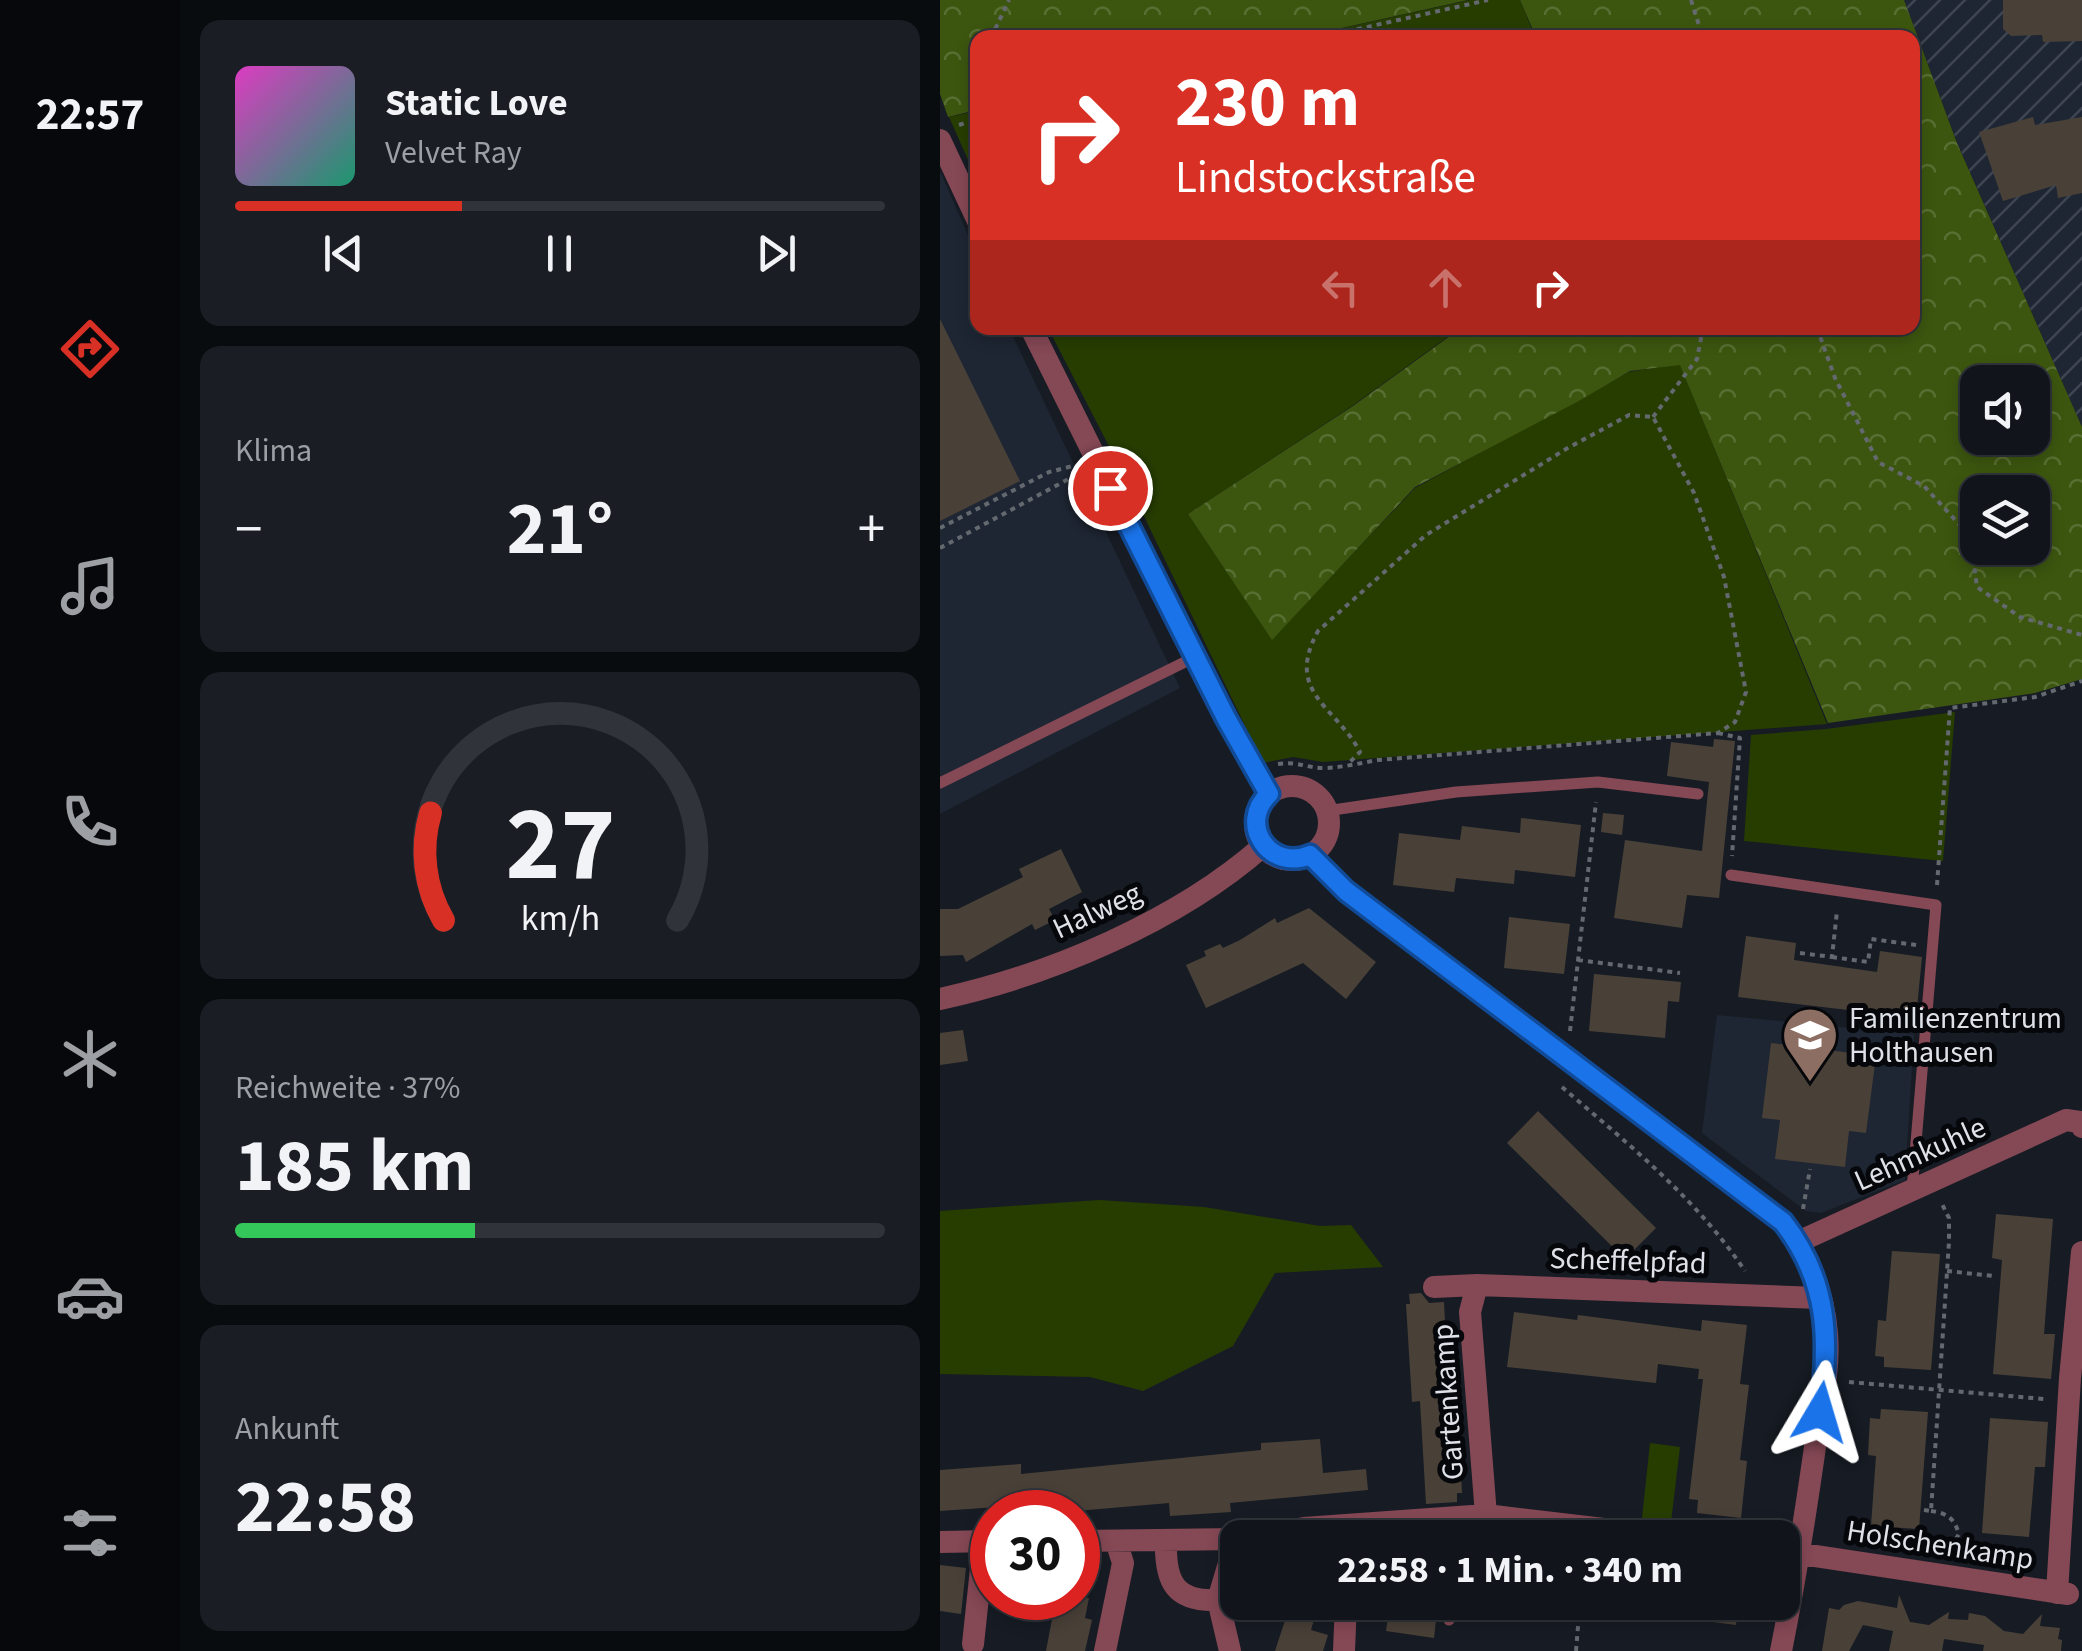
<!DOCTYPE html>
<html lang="de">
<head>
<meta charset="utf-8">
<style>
  :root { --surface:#11151b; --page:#1a1e24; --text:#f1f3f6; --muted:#9c9fa3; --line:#30343a; --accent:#d93025 }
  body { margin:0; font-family:"Source Sans 3",sans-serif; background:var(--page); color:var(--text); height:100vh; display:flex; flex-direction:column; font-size:38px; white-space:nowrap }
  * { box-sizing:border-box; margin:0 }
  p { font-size:32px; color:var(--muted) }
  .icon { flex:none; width:55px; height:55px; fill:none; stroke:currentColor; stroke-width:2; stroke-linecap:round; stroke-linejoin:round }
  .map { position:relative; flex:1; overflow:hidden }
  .panel { display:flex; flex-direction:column; gap:20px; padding:20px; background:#090c0f; width:760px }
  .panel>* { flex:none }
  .guide { position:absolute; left:30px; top:30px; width:950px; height:305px; border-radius:20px; box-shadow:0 5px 15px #0003,0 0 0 2px var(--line); background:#d93025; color:#fff; overflow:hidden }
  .controls { position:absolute; left:1020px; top:365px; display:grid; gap:20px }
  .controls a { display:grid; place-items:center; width:90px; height:90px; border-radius:20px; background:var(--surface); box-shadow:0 5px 15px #0003,0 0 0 2px var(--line); font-size:50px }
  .speed { position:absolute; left:30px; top:1490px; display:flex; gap:20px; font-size:50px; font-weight:700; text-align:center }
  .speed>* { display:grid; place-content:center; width:130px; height:130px; border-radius:50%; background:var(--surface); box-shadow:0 5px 15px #0003,0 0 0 2px var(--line); line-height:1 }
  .speed .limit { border:15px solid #d22; background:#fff; color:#111 }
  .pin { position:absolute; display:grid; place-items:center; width:85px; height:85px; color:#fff; margin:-42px; border:5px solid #fff; border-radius:50%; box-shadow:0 2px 10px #0007 }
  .me { position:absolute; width:110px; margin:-55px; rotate:7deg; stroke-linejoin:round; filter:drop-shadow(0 0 8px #0008) }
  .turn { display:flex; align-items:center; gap:35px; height:210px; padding:0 40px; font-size:45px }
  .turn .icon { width:130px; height:130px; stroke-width:2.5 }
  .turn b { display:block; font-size:70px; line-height:85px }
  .lanes { display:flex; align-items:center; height:95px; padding:0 40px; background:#0003; justify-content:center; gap:50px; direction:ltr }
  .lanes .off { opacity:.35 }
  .big { font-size:75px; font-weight:700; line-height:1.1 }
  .panel .tile { flex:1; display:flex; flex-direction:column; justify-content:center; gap:15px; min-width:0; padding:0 35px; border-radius:20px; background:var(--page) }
  .panel .dial { align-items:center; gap:0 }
  .dial svg { height:260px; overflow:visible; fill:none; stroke:var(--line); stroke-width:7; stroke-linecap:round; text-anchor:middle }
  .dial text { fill:var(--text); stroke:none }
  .song { display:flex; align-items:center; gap:30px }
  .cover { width:120px; height:120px; border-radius:15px; background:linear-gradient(135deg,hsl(310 70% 55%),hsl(160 70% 35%)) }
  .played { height:10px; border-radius:5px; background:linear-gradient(90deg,var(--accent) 35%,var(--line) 35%) }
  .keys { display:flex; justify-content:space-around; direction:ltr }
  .heat { display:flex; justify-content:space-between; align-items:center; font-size:55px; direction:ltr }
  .charge { height:15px; border-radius:8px; background:linear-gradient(90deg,#34c759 37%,var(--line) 0) }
  .trip { position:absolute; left:280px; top:1520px; width:580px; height:100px; border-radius:20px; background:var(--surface); box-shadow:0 5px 15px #0003,0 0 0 2px var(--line); font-weight:700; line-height:100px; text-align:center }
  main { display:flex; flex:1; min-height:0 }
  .menu { display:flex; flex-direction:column; width:180px; justify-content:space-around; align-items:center; background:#07080b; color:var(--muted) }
  .menu .icon { width:70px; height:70px }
  .menu .on { color:var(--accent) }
  .menu b { font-size:45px; color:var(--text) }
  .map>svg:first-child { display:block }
</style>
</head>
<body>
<main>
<nav class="menu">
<b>22:57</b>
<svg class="icon on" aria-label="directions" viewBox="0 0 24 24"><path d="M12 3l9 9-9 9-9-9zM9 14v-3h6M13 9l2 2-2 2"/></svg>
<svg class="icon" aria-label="music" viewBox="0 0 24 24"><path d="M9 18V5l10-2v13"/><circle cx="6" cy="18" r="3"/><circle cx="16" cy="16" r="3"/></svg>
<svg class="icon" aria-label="phone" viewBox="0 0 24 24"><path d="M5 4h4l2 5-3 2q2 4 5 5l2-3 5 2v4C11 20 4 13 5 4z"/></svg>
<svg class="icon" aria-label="climate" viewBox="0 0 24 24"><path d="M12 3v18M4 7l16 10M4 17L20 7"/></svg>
<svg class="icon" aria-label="car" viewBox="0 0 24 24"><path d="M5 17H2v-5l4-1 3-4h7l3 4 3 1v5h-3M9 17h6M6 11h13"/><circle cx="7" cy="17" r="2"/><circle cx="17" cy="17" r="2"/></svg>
<svg class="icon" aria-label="filters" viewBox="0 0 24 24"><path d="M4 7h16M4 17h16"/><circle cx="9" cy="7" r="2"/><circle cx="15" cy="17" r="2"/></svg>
</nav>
<section class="panel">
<div class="tile">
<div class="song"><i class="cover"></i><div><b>Static Love</b><p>Velvet Ray</p></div></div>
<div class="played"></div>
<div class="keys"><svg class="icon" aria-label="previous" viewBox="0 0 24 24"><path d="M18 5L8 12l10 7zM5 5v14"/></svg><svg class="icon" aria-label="pause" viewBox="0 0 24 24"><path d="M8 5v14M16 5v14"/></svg><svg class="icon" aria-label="next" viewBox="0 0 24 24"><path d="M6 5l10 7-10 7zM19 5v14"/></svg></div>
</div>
<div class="tile"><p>Klima</p>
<div class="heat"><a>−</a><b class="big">21°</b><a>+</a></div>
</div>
<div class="tile dial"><svg viewBox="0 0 100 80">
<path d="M14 69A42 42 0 1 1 86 69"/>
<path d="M14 69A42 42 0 0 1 10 36" stroke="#d93025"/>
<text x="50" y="56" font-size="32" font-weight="700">27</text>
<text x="50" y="72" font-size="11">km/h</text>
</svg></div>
<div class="tile"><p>Reichweite · 37%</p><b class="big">185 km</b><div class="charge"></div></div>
<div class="tile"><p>Ankunft</p><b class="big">22:58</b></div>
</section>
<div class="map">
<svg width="1142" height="1651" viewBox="0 0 1142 1651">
  <defs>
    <pattern id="industrial-furrows" width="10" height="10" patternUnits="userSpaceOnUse" patternTransform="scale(2.5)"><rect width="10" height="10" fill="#1e2633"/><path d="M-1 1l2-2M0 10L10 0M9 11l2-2" fill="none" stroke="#3e4551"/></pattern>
    <pattern id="forest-crowns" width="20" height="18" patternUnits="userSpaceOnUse" patternTransform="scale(2.5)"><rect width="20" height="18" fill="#3c560f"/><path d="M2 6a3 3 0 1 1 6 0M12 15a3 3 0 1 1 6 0" fill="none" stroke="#586e32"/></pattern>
  </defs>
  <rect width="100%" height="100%" fill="#171c24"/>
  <path fill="#1e2633" d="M0,171L37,256L38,328H69L240,688L0,814Z
    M777,1015L974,1034L965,1180L881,1213L866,1211L762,1133Z"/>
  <path fill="url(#industrial-furrows)" d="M964,0H1142V427L1017,142Z"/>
  <path fill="#273d00" d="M530,0H580L595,37H362Z
    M37,111H38L37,180L9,117Z
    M108,328H520L412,406L248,514L332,639L475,488L689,372L740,364L887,724L383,762L353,757L323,763L199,506C213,474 203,466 173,454Z
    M1015,712L1003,861L804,841L811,735L886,729Z
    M159,1200L264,1207L380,1226L411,1225L443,1267L335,1273L293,1346L203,1391L150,1377L0,1374V1211Z
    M710,1443L740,1447L731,1522L702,1518Z"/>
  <path fill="url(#forest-crowns)" fill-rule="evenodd" d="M0,0H528L361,37L38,38L37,110L8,117L0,94Z
    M580,0H964L1017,143L1142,427V679L1095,693L888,723L740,365L690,371L637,402L475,487L332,640L248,514L413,406L521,328H972V38L596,37ZM1038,382H1092V438H1038ZM1038,492H1092V548H1038Z"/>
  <path fill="#494138" d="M1063,0H1142V41L1103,42L1102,35L1071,36L1063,29Z
    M1093,117L1095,125L1142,117V193L1118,198L1116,185L1063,201L1039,132Z
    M0,319L80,481L0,521Z
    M774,739L795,741L779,898L747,895L742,928L674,918L685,840L762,851L769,782L727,776L731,742L773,747Z
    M663,813L684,815L682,835L661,832Z
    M581,818L641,825L635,877L575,870L574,884L516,878L514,892L453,885L459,833L520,840L522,826L580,833Z
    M121,849L142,892L109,909L115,920L95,930L92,924L26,962L23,955L0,956V909H18L83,877L79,869Z
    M369,908L436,962L406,999L363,963L266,1008L246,965L266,956L264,951L280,944L283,948L300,940L335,918L337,923Z
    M569,917L630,924L624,974L564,968Z
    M806,936L856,943L854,960L937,972L940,951L982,957L976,1018L798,997Z
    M654,974L741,982L739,1002L728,1001L725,1038L649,1031Z
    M23,1030L28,1061L0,1065V1033Z
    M831,1043L936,1056L926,1133L909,1131L905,1167L835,1159L840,1120L822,1118Z
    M598,1111L716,1228L685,1259L567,1143Z
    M1056,1214L1113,1219L1104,1334H1115L1111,1379L1053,1374L1062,1260L1052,1258Z
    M952,1251L1000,1254L991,1370L944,1367V1357L935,1356L938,1320L946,1321Z
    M481,1293L489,1303L504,1302L510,1420L518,1419L522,1493H517V1502L486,1504L480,1401L472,1402L466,1304H470L469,1294Z
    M574,1312L637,1320L638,1315L761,1331L762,1320L807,1325L800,1384L809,1385L800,1460L807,1461L801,1518L757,1513L758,1500L749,1499L763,1379H758L759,1369L718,1364L716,1383L567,1367Z
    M941,1409L988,1412L979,1529L931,1526L936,1456L928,1455L930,1418L940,1419Z
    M1050,1418L1108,1422L1105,1467H1095L1089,1537L1042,1533Z
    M380,1439L383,1473L426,1469L428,1490L290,1503L291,1512L230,1516L229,1503L125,1512H102L101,1504L0,1511V1470L81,1464V1474L321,1450V1443Z
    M0,1565L26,1568L21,1614L0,1611Z
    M959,1595L970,1622L989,1625L1009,1612L1008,1619L1028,1620L1029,1613L1045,1616L1064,1631L1083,1634L1102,1614L1100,1626L1120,1628L1118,1639L1122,1640L1121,1651H1043L1044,1645L1004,1639L1002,1651H949L953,1631L923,1625L909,1651H882L889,1608L899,1610L904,1605L918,1601L957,1608Z
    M116,1598H149L145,1618L152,1620L145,1651H106Z
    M351,1602H379L371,1630L388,1635L383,1651H335Z
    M450,1602H498L494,1638L446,1631Z
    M720,1602H798L796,1625L720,1615Z"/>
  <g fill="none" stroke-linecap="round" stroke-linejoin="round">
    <path stroke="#646970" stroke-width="4" stroke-dasharray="5 5" stroke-linecap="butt" d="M751,0L763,38
      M51,38L69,0
      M378,38L548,0
      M19,125L38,118
      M877,328L895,378L938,462L984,486L1030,536L1037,587L1080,617L1142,635
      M713,417L757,359L763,328
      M0,528L109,472L133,466
      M0,548L136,475
      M778,733L800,738L792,856
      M338,764C359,761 369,769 387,768C404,767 421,763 438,760L778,733L795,722L806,692L784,577L754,493L713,417L689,415L626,449L486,535L378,631C344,693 396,706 420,752L407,765
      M997,885L1010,708L1095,697L1142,681
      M860,953L892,957L897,911
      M892,957L928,962L931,939L976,945
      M638,960L740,973
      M630,1031L656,802
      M622,1087C687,1143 757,1199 805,1271
      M863,1209L870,1169
      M1007,1271L1053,1276
      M909,1382L1104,1399
      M984,1510L991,1511L1009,1242V1218L1002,1204
      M991,1511C1007,1513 1014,1518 1019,1534L1009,1550
      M636,1651L640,1602"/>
    <path stroke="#854855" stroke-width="11" d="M0,783L255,657
      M386,811L516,792L658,782L758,794
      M791,875L996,905L972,1190
      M518,1538L521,1516
      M509,1620L511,1602"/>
    <path stroke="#854855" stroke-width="22" d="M0,140L38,221
      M91,328L285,718L329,794
      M315 823a37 37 0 1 1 74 0a37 37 0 1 1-74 0Z
      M370,855L406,891L843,1222C868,1254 884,1293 887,1334C890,1369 881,1406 876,1440C866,1511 855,1581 841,1651
      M0,999C110,975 238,921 323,846
      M858,1242L1126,1120L1140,1122L1142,1127
      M537,1285L530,1312L546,1515
      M494,1287L537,1285L880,1298
      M309,1538L364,1528L546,1515L741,1538
      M138,1541L298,1539
      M0,1542L52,1541
      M226,1542C225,1582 235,1602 278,1600L296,1540
      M842,1551L1128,1594
      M1117,1593L1130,1378L1142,1252
      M278,1600L290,1651
      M33,1644L44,1541
      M165,1651L183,1563L176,1541
      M404,1651L406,1602"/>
  </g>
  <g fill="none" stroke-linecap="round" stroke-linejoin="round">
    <g stroke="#114b97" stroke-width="25">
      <path id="route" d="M170,488L286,718L329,794C297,824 330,872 370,855L406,891L843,1222C889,1281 890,1341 880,1412"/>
    </g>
    <use href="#route" stroke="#1a73e8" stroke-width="18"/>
  </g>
  <defs>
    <g id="school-pin" transform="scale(2.875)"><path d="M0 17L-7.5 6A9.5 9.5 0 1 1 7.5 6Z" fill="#8d6e63" stroke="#05070a"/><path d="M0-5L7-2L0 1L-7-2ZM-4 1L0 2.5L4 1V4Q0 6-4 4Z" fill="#fff"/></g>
  </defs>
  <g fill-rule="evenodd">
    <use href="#school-pin" x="870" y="1035"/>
  </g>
  <g text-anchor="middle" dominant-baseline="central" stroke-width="10" stroke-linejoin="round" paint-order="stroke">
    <g font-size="30" fill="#dee2e8" stroke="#05070a">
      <text transform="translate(157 911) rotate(-25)">Halweg</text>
      <text transform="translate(980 1154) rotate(-24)">Lehmkuhle</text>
      <text transform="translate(688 1261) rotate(2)">Scheffelpfad</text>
      <text transform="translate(508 1402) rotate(-94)">Gartenkamp</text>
      <text transform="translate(1000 1545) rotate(9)">Holschenkamp</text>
    </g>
    <g font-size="30" fill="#dee2e8" stroke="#05070a" text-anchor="start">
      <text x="909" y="1018">Familienzentrum<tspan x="909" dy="34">Holthausen</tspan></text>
    </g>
  </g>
</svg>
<div class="controls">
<a><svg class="icon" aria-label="sound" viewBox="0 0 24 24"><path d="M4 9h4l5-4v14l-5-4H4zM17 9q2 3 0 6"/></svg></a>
<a><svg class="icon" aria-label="layers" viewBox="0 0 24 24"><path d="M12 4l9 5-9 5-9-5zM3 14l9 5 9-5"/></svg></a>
</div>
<div class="speed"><div class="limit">30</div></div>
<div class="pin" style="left:170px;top:488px;background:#d93025"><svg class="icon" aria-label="arrive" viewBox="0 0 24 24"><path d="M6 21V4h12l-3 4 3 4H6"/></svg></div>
<svg class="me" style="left:880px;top:1412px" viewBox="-20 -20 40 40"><path d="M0-17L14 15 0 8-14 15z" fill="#1a73e8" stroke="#fff" stroke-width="4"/></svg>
<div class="trip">22:58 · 1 Min. · 340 m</div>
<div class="guide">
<div class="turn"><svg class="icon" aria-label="right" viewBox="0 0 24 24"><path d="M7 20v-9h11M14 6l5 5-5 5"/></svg><div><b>230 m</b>Lindstockstraße</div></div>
<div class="lanes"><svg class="icon off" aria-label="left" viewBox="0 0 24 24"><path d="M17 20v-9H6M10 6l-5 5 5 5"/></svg><svg class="icon off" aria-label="ahead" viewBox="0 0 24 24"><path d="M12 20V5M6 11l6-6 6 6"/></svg><svg class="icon" aria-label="right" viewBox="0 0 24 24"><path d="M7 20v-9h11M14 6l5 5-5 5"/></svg></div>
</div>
</div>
</main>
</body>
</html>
